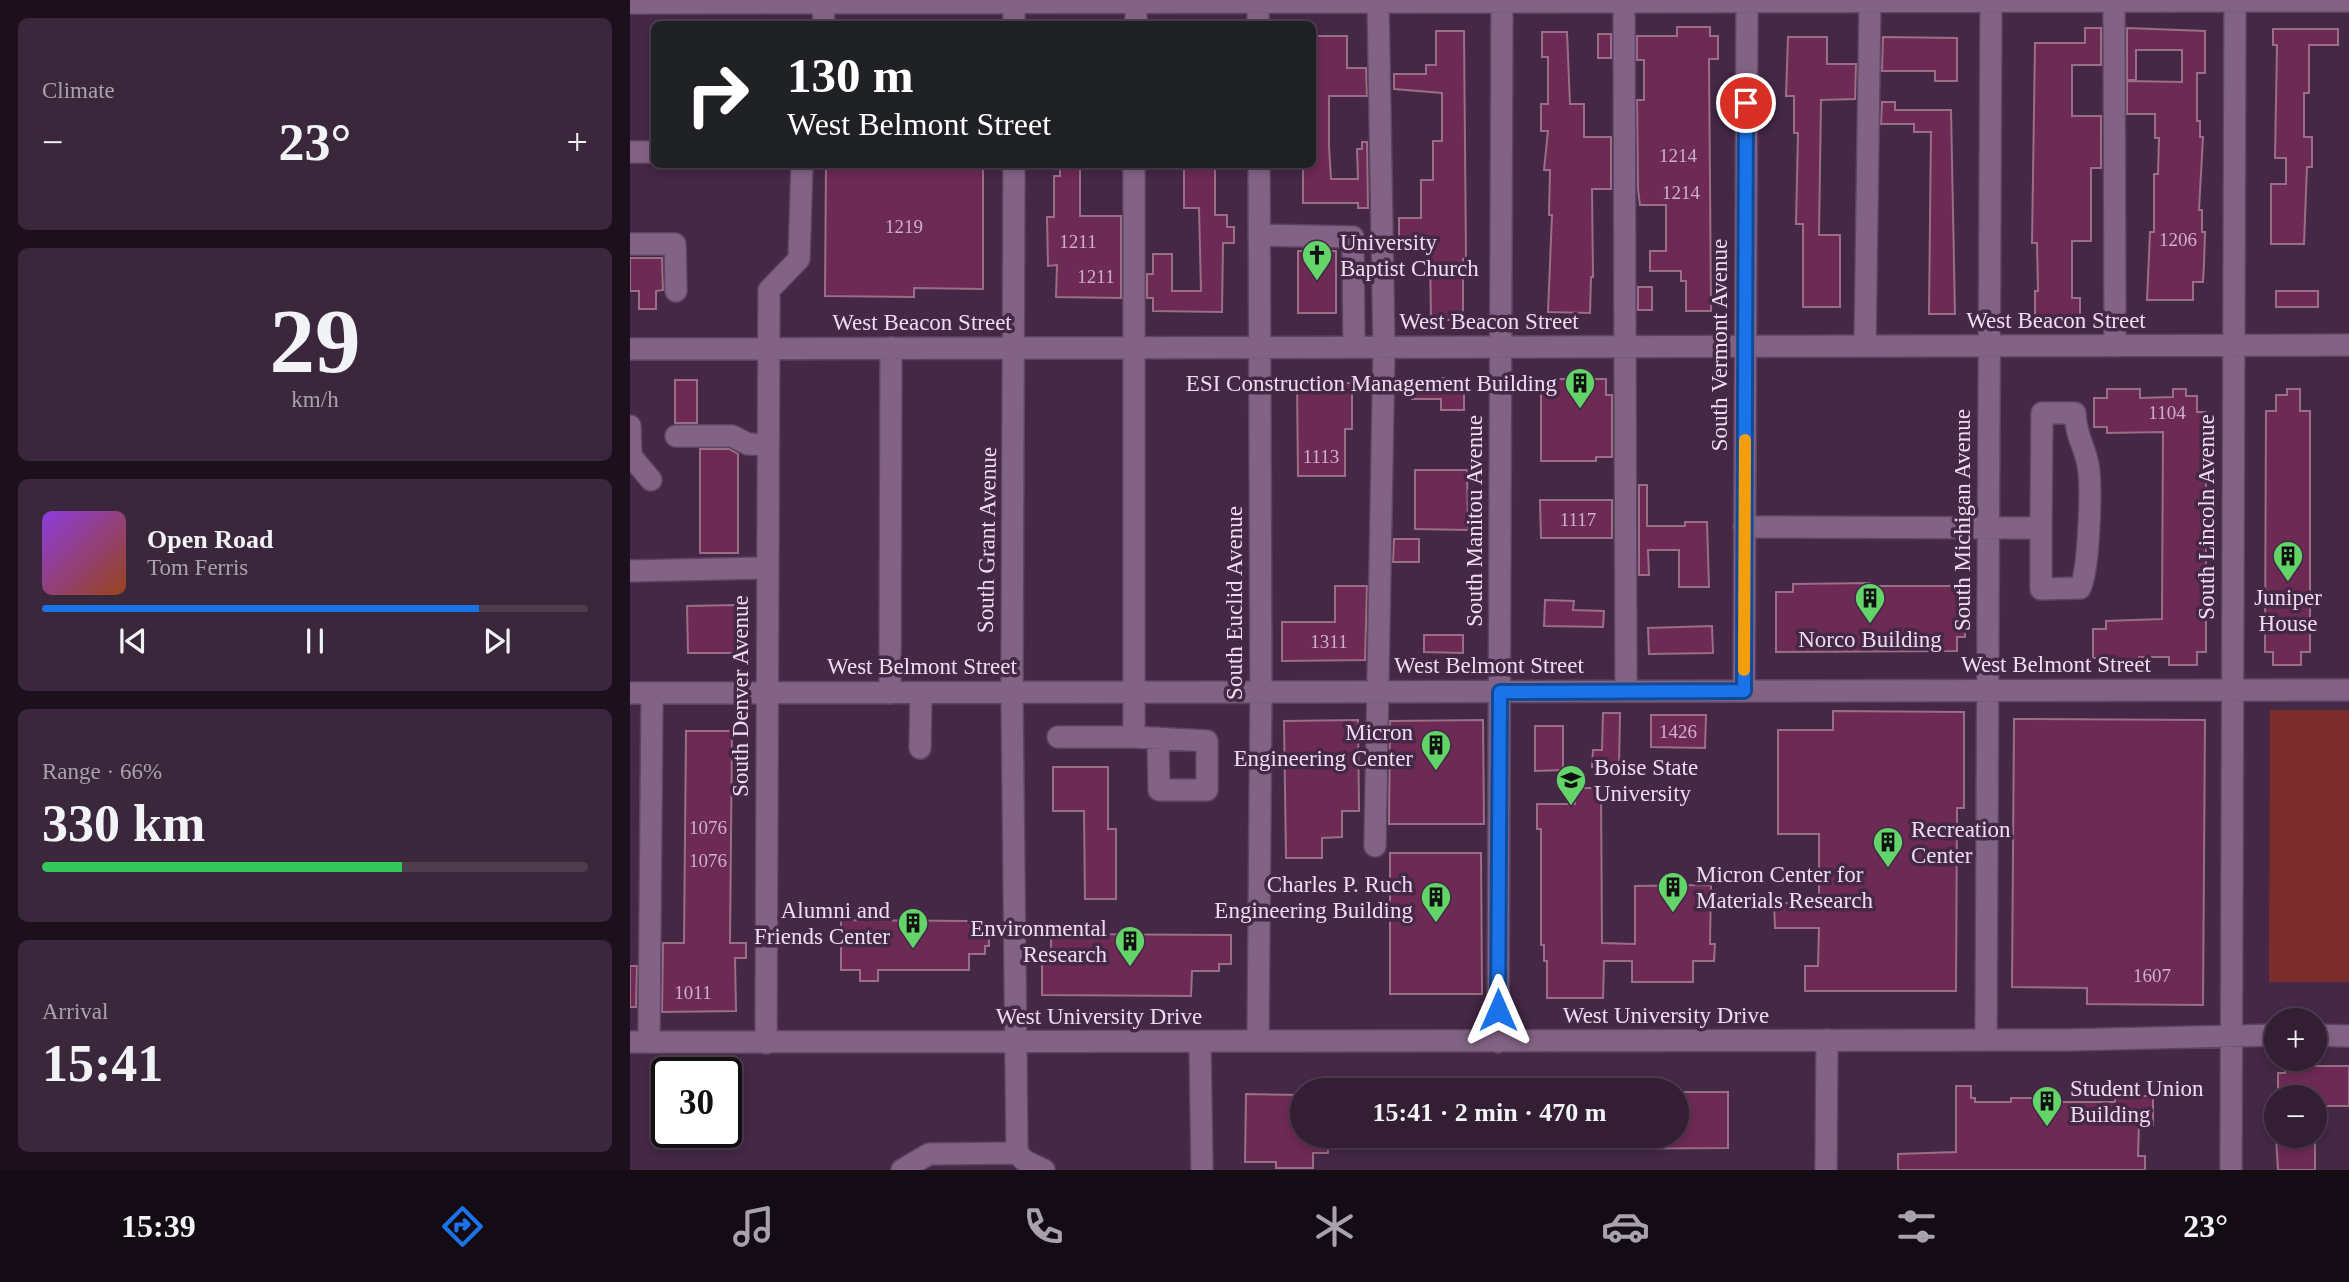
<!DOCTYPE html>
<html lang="en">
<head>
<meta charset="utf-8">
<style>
  :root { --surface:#331e34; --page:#3b273c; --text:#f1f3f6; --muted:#a9a2ac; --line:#4e3c4f; --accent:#1a73e8 }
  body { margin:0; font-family:"Times New Roman",serif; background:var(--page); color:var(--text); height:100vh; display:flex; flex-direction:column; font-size:26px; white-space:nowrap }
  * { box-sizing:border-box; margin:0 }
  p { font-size:23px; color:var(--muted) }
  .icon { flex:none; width:38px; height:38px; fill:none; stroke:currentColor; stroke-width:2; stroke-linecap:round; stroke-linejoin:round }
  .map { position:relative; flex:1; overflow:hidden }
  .drawer { display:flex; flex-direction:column; gap:18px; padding:18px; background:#1c101d; width:630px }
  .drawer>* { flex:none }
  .top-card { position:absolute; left:21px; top:21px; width:665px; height:147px; border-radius:10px; box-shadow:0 4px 10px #0003,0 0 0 2px var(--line); background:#202124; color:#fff; overflow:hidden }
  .fabs { position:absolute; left:1634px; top:1008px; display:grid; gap:14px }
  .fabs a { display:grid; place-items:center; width:63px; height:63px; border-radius:50%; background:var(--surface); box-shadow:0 4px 10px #0003,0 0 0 2px var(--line); font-size:35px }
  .speed { position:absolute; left:21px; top:1057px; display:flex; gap:14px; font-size:35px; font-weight:700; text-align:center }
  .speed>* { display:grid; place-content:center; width:91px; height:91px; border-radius:50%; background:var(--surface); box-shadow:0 4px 10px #0003,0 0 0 2px var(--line); line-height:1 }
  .speed .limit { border:4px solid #111; border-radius:10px; background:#fff; color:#111 }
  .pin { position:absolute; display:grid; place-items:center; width:60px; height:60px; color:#fff; margin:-30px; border:4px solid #fff; border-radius:50%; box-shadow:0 2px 7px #0007 }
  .me { position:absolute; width:77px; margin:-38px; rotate:0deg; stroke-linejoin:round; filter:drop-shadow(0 0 5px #0008) }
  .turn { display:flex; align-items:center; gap:24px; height:147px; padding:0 21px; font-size:32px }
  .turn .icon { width:91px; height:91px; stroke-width:2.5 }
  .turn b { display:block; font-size:49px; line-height:60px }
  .big { font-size:52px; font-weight:700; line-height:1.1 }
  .drawer .widget { flex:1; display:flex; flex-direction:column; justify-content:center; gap:10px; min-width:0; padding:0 24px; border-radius:10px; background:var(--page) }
  .drawer .dial { align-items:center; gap:0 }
  .dial b { font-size:91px; line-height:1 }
  .song { display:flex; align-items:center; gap:21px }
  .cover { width:84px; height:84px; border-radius:10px; background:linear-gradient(135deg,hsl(270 70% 55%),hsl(20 70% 35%)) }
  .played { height:7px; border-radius:4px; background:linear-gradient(90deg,var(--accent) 80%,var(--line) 80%) }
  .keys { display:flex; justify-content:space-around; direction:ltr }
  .heat { display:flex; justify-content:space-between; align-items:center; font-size:38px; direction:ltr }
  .charge { height:10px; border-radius:5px; background:linear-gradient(90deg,#34c759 66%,var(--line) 0) }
  .trip { position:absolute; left:660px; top:1078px; width:399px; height:70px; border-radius:35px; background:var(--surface); box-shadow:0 4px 10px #0003,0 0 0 2px var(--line); font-weight:700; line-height:70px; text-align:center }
  .tabs { display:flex; height:112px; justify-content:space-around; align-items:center; background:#140c15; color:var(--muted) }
  .tabs .icon { width:49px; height:49px }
  .tabs .selected { color:var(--accent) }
  .tabs b { font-size:32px; color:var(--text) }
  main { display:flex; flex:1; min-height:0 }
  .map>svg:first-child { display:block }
</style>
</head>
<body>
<main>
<section class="drawer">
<div class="widget"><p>Climate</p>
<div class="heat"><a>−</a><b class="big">23°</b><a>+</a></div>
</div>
<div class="widget dial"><b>29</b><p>km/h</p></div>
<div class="widget">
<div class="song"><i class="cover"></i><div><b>Open Road</b><p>Tom Ferris</p></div></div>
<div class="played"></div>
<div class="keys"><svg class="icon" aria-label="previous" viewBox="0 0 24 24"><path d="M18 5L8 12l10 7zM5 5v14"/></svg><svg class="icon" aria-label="pause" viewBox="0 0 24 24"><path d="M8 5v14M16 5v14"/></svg><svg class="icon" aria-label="next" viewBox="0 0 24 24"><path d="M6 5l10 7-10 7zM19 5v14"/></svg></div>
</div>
<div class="widget"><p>Range · 66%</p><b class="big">330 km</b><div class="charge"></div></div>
<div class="widget"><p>Arrival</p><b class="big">15:41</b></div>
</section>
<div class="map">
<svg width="1719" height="1170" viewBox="0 0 1719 1170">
  <rect width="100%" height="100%" fill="#442846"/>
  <path fill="#7b2d2c" d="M1640,710H1719V982H1639Z"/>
  <path fill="#6d2a54" stroke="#9a6e87" stroke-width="2" d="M1047,27H1080V36H1088V59H1079L1081,311H1056V281H1051V271H1020V251H1036V205H1010L1008,189L1007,100H1014V60H1007V36H1047Z
    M1455,28H1471V65H1442V116H1471V168H1461V241H1442V298H1450V316H1405V291H1408L1407,243H1402L1405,43H1455Z
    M1497,28L1575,31V73H1567V121H1570V137H1573L1569,210H1572V232H1575L1574,264L1573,282H1563V300H1517L1520,232H1524V174H1528L1529,138H1525V114H1497V81L1552,82V50H1506V80H1497Z
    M1643,29H1708V45H1679V93H1674V137H1682V167H1677L1674,244H1641V184H1656V158H1645L1647,45H1643Z
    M806,31H834L836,259H833V320H801L800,251H787L788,240H769V218H791V180H803V141H812V93L764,89V74H796V65H806Z
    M912,32H937L940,104H954V137H981V189H962L963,277H961L960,313L918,312L922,215H919L920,170H914L918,131H911V104H918V57H912Z
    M968,34H981V58H968Z
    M682,36H717V68H736L737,96H699V146L701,179H728L727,149H732V142H737L738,208H728V203H673V164H682Z
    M1158,37H1197V64H1226L1225,99L1191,100L1189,235H1210V307H1173V224H1166L1168,133H1164V96H1156Z
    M1253,37L1327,38V81H1305V71H1252Z
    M1252,102H1265V110H1321L1325,314H1299L1301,132H1284V124H1251Z
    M196,164H353V289L284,288V297L195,296Z
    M430,164H450V216H491V298L426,297L427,265L418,266L417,217H424V176H430Z
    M554,164H585V215H597V227H604V243H593L592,312L523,311V298H517V274H523V254H542V291H571L569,208H554Z
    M668,251H706V313H668Z
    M0,258H32L33,290L26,291V309H9V291H0Z
    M1008,287H1022V310H1008Z
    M1646,291H1688V307H1646Z
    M811,378H834V410H811V399H782V381H811Z
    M911,379H976V395H982V457H966V461H911Z
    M45,380H67V423H45Z
    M667,383H722V429H715V476H668Z
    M1477,389H1510V398L1543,397V389H1556V396H1567V412H1576V652H1567V665H1539V657H1509V664H1476V658H1463V629H1476V621L1532,619L1533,432L1477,433V427H1464V398H1477Z
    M1657,389H1670V411H1680V652H1671V665H1643V652H1635L1636,411H1646V395H1657Z
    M70,449H99L108,454V553H70Z
    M785,470H837L838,530L785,529Z
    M1009,485H1017V526H1055V522H1077L1079,587H1049V550H1018L1019,575H1009Z
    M910,500H982V538H911Z
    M764,539H789V562H763Z
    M1240,583V586H1327V614L1335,613V637H1327V651L1146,652V592H1163V584Z
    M705,586H737L735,660L652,661V622H705Z
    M915,600L944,601L943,610L974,611L973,627L914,626Z
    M105,605V653H58L57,606Z
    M1082,626L1083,653L1019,654L1018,628Z
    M794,635H833V653L794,652Z
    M1203,711L1334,712V808H1327L1326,991H1175V966H1188L1189,928H1145L1144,903H1189V834H1148V730H1203Z
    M973,713H990L989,767H962L963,750H972Z
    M1021,715H1076L1075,748L1021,747Z
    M1384,719L1575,720L1573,1005L1457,1004V988L1382,987Z
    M728,720L729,811H712V837L692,838V858H656L654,721Z
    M853,720L854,824H759L760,721Z
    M905,726H933V770L905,771Z
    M56,731H102L100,943H116V958H105L106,1011L32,1012L33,943H54Z
    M423,767H478V829H486V899H455L454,811H423Z
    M945,788H971L972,943L1005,944V886L1081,885L1080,944H1085L1084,961H1063V982H1002V961H974L973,998H917V961H914V945H911V829H907V804H945Z
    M760,853H851L852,994H760Z
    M211,920L340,921V927H359V946H355V954H339V970H248V981H230V970H211Z
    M421,934L601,935V964H589V971H562L561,996L412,995V960H421Z
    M0,966H7L6,1007H0Z
    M1655,1066H1719V1106H1689L1685,1104V1097H1648V1073H1655Z
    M1326,1086H1341V1098H1345V1102H1381V1098H1403V1102H1485V1096H1523V1125H1509L1508,1156H1515V1170H1268V1154L1326,1152Z
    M1046,1092H1098V1148L943,1149V1136H1046Z
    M616,1094L672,1095V1136H698V1153H683V1168H646V1162H615Z
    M1646,1136H1685V1170H1648Z"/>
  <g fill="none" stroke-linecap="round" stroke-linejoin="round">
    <g stroke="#5d445f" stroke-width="24">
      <path id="minor" d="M384,0V24
        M994,0L996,691
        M1484,0L1485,346
        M0,3L1719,1
        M193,3L194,24
        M506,24V0
        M628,24V0
        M0,152H24
        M384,164L382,693L387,1153L395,1161L414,1170
        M629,235L723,237L724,347
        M0,244H45L46,291
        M1235,346L1240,0
        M0,349L1719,345
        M0,426L1,456L21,480
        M46,436H102L118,444L138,445
        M1114,527L1411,528V589L1450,588C1459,572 1462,484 1458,465C1454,444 1446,437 1445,413H1412L1411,528
        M0,571L137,568
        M1114,691L1117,0
        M0,693L1719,690
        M260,693L261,348
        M428,737H504V164
        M504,737L577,741V790H529L528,738
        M290,748L291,693
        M745,846L754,347L748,0
        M1685,1035L1719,1036
        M1356,1039L1361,0
        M628,1041L631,692L629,164
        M0,1042L1437,1040L1647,1035
        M19,1042L22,693
        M570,1042L572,1170
        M868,1042L872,0
        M136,1043L139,290L169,259L172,164
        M272,1170L299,1154L387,1153
        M1196,1170L1197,1040
        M1601,1170L1605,0"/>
    </g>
    <use href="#minor" stroke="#836385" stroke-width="21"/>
  </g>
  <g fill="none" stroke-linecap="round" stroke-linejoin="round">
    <g stroke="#114b97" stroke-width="18">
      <path id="route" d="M868,1010L870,692L1114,691L1116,103"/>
    </g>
    <use href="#route" stroke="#1a73e8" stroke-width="12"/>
    <path stroke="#f59e0b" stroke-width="12" d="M1114,670L1115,440"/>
  </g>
  <defs>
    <g id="church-pin" transform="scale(1.575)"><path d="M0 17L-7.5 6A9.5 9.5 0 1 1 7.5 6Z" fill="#63d468" stroke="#442846"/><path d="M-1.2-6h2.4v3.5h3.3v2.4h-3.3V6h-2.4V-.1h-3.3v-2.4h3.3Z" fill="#111"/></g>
    <g id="building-pin" transform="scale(1.575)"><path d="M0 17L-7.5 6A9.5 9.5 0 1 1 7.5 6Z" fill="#63d468" stroke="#442846"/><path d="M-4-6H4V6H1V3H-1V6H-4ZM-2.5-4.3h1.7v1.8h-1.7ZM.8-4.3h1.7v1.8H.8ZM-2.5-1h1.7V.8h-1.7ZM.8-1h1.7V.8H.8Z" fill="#111"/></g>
    <g id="university-pin" transform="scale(1.575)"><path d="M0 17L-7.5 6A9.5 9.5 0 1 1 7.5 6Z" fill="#63d468" stroke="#442846"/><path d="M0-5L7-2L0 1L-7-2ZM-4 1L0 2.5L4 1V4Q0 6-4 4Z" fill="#111"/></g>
  </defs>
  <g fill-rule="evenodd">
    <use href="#church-pin" x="687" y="255"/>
    <use href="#building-pin" x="950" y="383"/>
    <use href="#building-pin" x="1658" y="556"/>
    <use href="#building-pin" x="1240" y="598"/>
    <use href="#building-pin" x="806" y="745"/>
    <use href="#university-pin" x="941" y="780"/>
    <use href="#building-pin" x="1258" y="842"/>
    <use href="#building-pin" x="1043" y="887"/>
    <use href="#building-pin" x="806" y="897"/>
    <use href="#building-pin" x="283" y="923"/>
    <use href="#building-pin" x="500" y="941"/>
    <use href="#building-pin" x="1417" y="1101"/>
  </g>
  <g text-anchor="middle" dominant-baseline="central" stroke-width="7" stroke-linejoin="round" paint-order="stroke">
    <g font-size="19" fill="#ceb0c9">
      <text x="1048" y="155">1214</text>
      <text x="1051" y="192">1214</text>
      <text x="274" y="226">1219</text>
      <text x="1548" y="239">1206</text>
      <text x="448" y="241">1211</text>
      <text x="466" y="276">1211</text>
      <text x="1537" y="412">1104</text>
      <text x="691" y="456">1113</text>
      <text x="948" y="519">1117</text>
      <text x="699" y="641">1311</text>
      <text x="1048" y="731">1426</text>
      <text x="78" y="827">1076</text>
      <text x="78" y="860">1076</text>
      <text x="1522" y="975">1607</text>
      <text x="63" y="992">1011</text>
    </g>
    <g font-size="23" fill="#efdcf0" stroke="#442846" text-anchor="start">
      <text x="710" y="242">University<tspan x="710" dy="26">Baptist Church</tspan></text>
      <text x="927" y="383" text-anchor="end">ESI Construction Management Building</text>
      <text x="1658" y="597" text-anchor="middle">Juniper<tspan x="1658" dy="26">House</tspan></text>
      <text x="1240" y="639" text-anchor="middle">Norco Building</text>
      <text x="783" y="732" text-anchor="end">Micron<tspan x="783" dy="26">Engineering Center</tspan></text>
      <text x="964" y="767">Boise State<tspan x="964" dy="26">University</tspan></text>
      <text x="1281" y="829">Recreation<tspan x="1281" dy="26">Center</tspan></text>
      <text x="1066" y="874">Micron Center for<tspan x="1066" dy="26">Materials Research</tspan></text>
      <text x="783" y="884" text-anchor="end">Charles P. Ruch<tspan x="783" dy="26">Engineering Building</tspan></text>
      <text x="260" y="910" text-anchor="end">Alumni and<tspan x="260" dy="26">Friends Center</tspan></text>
      <text x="477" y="928" text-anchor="end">Environmental<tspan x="477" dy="26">Research</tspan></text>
      <text x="1440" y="1088">Student Union<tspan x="1440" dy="26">Building</tspan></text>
    </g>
    <g font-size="23" fill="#efdcf0" stroke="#442846">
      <text x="1426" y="320">West Beacon Street</text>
      <text x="859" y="321">West Beacon Street</text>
      <text x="292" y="322">West Beacon Street</text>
      <text transform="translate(1089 345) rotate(-90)">South Vermont Avenue</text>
      <text transform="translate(1576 517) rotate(-90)">South Lincoln Avenue</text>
      <text transform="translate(1332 520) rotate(-90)">South Michigan Avenue</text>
      <text transform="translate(844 521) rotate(-90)">South Manitou Avenue</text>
      <text transform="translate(357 540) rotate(-89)">South Grant Avenue</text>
      <text transform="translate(604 603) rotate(-90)">South Euclid Avenue</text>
      <text x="1426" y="664">West Belmont Street</text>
      <text x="859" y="665">West Belmont Street</text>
      <text x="292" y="666">West Belmont Street</text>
      <text transform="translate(110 696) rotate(-90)">South Denver Avenue</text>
      <text x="1036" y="1015">West University Drive</text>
      <text x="469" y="1016">West University Drive</text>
    </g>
  </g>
</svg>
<div class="fabs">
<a>+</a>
<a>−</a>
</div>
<div class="speed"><div class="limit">30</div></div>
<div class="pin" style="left:1116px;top:103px;background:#d93025"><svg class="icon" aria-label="arrive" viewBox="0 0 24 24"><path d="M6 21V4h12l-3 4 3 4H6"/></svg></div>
<svg class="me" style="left:868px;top:1010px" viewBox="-20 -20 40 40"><path d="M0-17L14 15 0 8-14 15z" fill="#1a73e8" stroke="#fff" stroke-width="4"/></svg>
<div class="trip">15:41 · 2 min · 470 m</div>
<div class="top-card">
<div class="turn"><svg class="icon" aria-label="right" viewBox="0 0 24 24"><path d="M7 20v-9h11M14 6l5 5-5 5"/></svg><div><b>130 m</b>West Belmont Street</div></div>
</div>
</div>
</main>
<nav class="tabs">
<b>15:39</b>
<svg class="icon selected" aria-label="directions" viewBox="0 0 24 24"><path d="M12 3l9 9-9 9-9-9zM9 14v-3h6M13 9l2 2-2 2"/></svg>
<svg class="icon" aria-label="music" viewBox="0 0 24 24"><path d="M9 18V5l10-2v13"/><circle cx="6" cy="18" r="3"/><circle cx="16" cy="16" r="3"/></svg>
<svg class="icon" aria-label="phone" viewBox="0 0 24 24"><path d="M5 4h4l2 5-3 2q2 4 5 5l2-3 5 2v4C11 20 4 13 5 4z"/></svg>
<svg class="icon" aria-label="climate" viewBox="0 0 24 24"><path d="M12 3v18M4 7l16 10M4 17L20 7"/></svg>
<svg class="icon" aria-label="car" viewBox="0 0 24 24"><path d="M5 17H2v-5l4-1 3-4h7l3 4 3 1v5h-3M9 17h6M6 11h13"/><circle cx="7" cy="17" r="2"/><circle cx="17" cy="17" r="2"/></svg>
<svg class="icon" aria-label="filters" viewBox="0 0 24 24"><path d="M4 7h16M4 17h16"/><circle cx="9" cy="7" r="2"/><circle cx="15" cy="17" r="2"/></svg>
<b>23°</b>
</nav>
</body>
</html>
